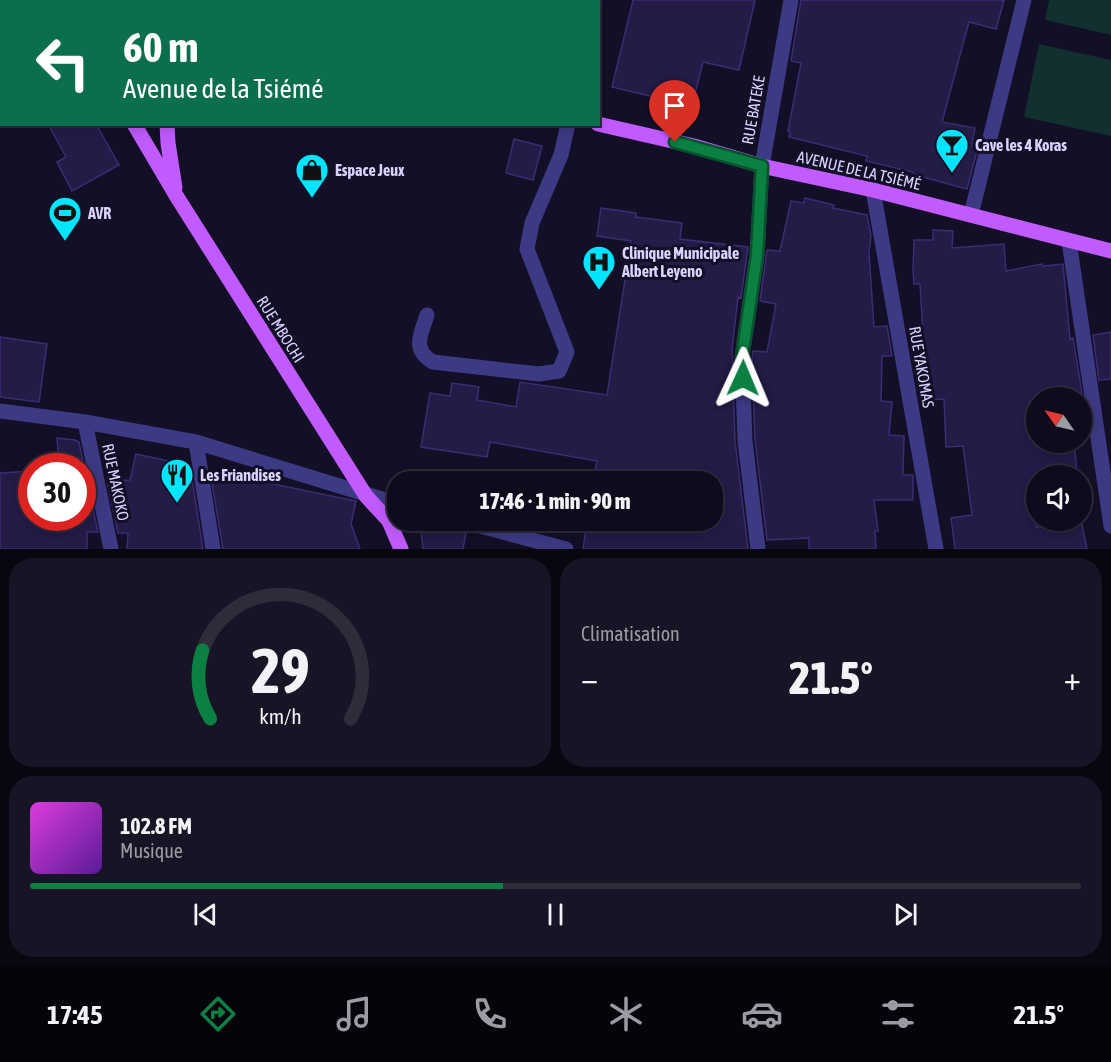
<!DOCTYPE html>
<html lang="fr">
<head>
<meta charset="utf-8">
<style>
  :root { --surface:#0e0b1c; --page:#171425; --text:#f1f3f6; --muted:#9b9ba3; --line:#2e2b3b; --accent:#0b8043 }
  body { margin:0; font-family:"Asap Condensed",sans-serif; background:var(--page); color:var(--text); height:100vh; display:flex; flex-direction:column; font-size:22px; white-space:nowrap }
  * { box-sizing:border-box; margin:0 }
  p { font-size:20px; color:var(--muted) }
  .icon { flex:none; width:33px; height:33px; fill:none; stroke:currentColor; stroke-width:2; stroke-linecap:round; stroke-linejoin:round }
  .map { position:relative; height:549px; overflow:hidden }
  .drawer { display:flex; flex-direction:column; gap:9px; padding:9px; background:#08060f; flex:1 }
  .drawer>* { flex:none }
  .guide { position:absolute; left:0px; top:0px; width:600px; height:126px; box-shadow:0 3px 15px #0003,0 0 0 2px var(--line); background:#0b6e4f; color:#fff; overflow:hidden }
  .needle { width:39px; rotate:304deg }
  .fabs { position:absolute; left:1026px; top:387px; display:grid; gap:12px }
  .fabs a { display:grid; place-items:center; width:66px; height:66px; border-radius:50%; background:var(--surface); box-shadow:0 3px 15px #0003,0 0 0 2px var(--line); font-size:30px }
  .speed { position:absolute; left:18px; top:453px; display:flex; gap:12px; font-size:30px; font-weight:700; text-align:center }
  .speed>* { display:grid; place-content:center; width:78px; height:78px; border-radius:50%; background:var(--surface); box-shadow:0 3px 15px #0003,0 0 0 2px var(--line); line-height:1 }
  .speed .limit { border:9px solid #d22; background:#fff; color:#111 }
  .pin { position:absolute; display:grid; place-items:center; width:51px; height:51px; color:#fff; margin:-62px -26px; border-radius:50% 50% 50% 0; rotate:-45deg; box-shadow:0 0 6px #0007 }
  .pin .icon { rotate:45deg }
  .me { position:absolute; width:66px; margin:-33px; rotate:1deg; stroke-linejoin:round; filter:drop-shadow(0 0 4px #0008) }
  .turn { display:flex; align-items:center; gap:21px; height:126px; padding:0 24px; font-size:27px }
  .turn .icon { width:78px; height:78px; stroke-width:2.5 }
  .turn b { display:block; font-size:42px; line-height:51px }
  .big { font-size:45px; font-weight:800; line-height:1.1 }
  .drawer .card { flex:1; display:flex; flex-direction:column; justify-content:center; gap:9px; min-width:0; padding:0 21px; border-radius:24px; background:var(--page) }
  .drawer .dial { align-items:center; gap:0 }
  .dial svg { height:156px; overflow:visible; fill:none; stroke:var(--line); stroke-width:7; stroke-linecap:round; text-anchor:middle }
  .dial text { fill:var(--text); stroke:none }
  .song { display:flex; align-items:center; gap:18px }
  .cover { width:72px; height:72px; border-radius:9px; background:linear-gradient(135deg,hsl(300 70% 55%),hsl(270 70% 35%)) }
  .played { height:6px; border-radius:3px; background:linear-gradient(90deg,var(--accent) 45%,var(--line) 45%) }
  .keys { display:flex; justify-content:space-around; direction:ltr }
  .heat { display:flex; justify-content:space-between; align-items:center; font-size:33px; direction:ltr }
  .drawer .tiles { flex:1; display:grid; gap:9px; grid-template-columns:1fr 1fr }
  .card:last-child { grid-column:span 2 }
  .trip { position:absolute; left:387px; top:471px; width:336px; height:60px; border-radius:24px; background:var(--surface); box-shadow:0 3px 15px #0003,0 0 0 2px var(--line); font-weight:800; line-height:60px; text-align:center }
  .tab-bar { display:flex; height:96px; justify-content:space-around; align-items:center; background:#06040b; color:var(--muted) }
  .tab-bar .icon { width:42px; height:42px }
  .tab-bar .current { color:var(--accent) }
  .tab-bar b { font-size:27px; color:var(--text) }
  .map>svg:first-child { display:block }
</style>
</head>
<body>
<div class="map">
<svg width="1111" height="549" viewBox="0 0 1111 549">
  <rect width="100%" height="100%" fill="#130f26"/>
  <path fill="#12302f" d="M1049,0H1111V35L1045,20Z
    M1039,44L1111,60V136L1024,117Z"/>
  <path fill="#241b47" stroke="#3b2d73" stroke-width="1.5" d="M633,0H755L739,70L703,62L692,106L612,87Z
    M801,0H1004L996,29L969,22L942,122L975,128L972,146L978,147L967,189L912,174L913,172L866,161L867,156L789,137L790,132L788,131L801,63L791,61Z
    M48,124H96L119,165L72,191L57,162L66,157Z
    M514,139L542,146L533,180L506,173Z
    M805,198L834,205L833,208L867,215L871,236L869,254L874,327L887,326L892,356H882L881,401L892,402L889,435L904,436L903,475H913V500H874L878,531H875L876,549H809V538L767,540L755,440L752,358L753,351L767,352L776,304L760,301L767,250L780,251L791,201L804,203Z
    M601,208L636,213V217L682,223L680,239L748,247L741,298L738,297L732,349L735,441L748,549H583L587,520H712V482H593L597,461L490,442L487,457L421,447L430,393L450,396L452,383L479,387L477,400L516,407L520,382L607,395L631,241L597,236Z
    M933,230L953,231L952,248L1004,244L1006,271L1042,264L1043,266L1063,264L1070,339L1073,338L1082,393L1036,398V442H1074L1077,473L1036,476V527L1081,520L1087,549H955L951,518L972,515L963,446L946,447L944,399L927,400L920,284H914L913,269L914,240H933Z
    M1111,332V379L1099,380L1093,335Z
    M0,337L47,344L39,402L0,397Z
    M57,438L75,440L79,442L84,466H59Z
    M136,454L174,462L170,481L192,479L203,549H127L128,533H118L107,481L130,480Z
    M32,471V518H82V482H87L98,532H87V549H0V473Z
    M225,474L356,501L351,524L360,549H223L211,477L224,476Z
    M420,521L466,533L463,549H423Z"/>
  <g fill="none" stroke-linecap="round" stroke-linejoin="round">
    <path stroke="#3d3a85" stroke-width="15" d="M873,190L936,549
      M971,215L1024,0
      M1069,241L1111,526
      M427,315C421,335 411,349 433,362L539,374L559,371L567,352L527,249L532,223L561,155L568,124
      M0,411L85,422L196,442L398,504
      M85,422L111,549
      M196,442L213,549
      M458,520L566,549
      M758,549L745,441L742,357L757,255L762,166L791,0"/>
    <path stroke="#c25bff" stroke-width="15" d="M60,0L61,2
      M76,0L83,2
      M134,124L177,197L366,496L389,521L401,549
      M167,124L168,143L175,188
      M598,124L694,146L762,166L873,190L1111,251"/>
  </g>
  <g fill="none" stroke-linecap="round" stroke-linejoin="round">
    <g stroke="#07532c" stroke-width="15">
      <path id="route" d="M675,142L762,166L757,255L742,357L743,378"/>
    </g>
    <use href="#route" stroke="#0b8043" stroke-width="10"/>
  </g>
  <defs>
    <g id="bar-pin" transform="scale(1.725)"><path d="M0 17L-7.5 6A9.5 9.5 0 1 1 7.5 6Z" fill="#00e5ff" stroke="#130f26"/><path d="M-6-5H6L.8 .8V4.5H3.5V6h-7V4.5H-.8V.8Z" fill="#111"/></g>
    <g id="shop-pin" transform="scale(1.725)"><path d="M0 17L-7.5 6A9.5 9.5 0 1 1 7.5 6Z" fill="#00e5ff" stroke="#130f26"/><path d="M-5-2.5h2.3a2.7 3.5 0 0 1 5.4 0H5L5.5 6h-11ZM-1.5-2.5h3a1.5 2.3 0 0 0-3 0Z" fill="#111"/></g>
    <g id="stadium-pin" transform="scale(1.725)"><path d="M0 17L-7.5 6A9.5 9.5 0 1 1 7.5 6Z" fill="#00e5ff" stroke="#130f26"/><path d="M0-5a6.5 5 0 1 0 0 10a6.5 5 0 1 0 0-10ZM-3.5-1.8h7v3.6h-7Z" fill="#111"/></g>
    <g id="hospital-pin" transform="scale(1.725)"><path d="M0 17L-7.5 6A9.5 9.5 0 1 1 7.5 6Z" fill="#00e5ff" stroke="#130f26"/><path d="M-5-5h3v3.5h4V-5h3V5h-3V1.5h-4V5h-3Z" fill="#111"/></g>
    <g id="restaurant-pin" transform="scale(1.725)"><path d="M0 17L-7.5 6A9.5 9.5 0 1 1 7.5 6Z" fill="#00e5ff" stroke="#130f26"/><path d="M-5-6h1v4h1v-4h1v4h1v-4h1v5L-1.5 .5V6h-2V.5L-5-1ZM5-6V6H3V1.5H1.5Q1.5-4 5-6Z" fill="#111"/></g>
  </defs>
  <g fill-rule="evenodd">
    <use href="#bar-pin" x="952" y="145"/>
    <use href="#shop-pin" x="312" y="170"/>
    <use href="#stadium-pin" x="65" y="213"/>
    <use href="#hospital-pin" x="599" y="262"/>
    <use href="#restaurant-pin" x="177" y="475"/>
  </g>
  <g text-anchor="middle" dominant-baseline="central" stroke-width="6" stroke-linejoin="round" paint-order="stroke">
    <g font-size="16" fill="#d9d4ff" stroke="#130f26">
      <text transform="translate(753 110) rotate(-80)">RUE BATEKE</text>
      <text transform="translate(859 170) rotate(13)">AVENUE DE LA TSIÉMÉ</text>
      <text transform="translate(281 329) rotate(58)">RUE MBOCHI</text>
      <text transform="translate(922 367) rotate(80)">RUE YAKOMAS</text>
      <text transform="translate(116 482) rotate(78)">RUE MAKOKO</text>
    </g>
    <g font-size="16" font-weight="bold" fill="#d9d4ff" stroke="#130f26" text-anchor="start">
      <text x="975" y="145">Cave les 4 Koras</text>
      <text x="335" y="170">Espace Jeux</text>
      <text x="88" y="213">AVR</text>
      <text x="622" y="253">Clinique Municipale<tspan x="622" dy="18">Albert Leyeno</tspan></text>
      <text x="200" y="475">Les Friandises</text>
    </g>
  </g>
</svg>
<div class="fabs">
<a><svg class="needle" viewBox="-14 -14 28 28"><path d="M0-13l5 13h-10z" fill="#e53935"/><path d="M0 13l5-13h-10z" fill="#9b9ba3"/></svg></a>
<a><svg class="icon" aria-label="sound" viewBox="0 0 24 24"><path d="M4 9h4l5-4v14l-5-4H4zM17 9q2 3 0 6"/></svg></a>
</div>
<div class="speed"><div class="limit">30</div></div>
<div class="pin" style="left:675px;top:142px;background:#d93025"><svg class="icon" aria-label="arrive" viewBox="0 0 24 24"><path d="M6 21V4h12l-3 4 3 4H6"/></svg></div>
<svg class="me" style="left:743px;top:378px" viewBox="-20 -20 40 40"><path d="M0-17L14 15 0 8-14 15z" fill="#0b8043" stroke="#fff" stroke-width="4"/></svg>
<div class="trip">17:46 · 1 min · 90 m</div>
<div class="guide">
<div class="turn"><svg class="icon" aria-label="left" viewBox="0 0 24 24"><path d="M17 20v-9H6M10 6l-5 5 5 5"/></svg><div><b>60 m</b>Avenue de la Tsiémé</div></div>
</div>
</div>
<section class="drawer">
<div class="tiles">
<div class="card dial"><svg viewBox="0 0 100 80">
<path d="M14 69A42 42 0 1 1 86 69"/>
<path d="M14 69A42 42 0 0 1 10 34" stroke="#0b8043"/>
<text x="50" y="56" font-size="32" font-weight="700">29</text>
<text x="50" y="72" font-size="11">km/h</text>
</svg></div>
<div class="card"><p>Climatisation</p>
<div class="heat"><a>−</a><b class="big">21.5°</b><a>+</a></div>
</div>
<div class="card">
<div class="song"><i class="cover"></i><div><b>102.8 FM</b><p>Musique</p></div></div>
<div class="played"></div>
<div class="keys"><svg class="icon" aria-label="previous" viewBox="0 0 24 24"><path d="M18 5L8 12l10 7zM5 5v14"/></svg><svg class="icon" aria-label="pause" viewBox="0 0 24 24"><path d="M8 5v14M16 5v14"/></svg><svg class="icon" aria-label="next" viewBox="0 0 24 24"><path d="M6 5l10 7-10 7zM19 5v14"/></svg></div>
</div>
</div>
</section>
<nav class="tab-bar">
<b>17:45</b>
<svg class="icon current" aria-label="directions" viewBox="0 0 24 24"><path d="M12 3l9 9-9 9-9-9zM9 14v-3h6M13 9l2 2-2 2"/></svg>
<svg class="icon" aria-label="music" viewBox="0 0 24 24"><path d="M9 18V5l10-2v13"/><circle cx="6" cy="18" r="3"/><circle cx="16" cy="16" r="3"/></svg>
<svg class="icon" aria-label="phone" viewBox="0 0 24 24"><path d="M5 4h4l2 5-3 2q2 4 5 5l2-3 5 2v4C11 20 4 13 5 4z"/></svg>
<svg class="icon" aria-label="climate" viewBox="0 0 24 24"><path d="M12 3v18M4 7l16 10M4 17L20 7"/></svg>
<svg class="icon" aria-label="car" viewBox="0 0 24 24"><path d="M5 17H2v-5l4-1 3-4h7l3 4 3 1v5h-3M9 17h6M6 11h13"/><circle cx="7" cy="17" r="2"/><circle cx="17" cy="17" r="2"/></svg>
<svg class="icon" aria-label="filters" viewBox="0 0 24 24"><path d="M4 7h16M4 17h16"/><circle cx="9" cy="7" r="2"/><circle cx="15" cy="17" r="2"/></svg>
<b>21.5°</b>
</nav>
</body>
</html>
